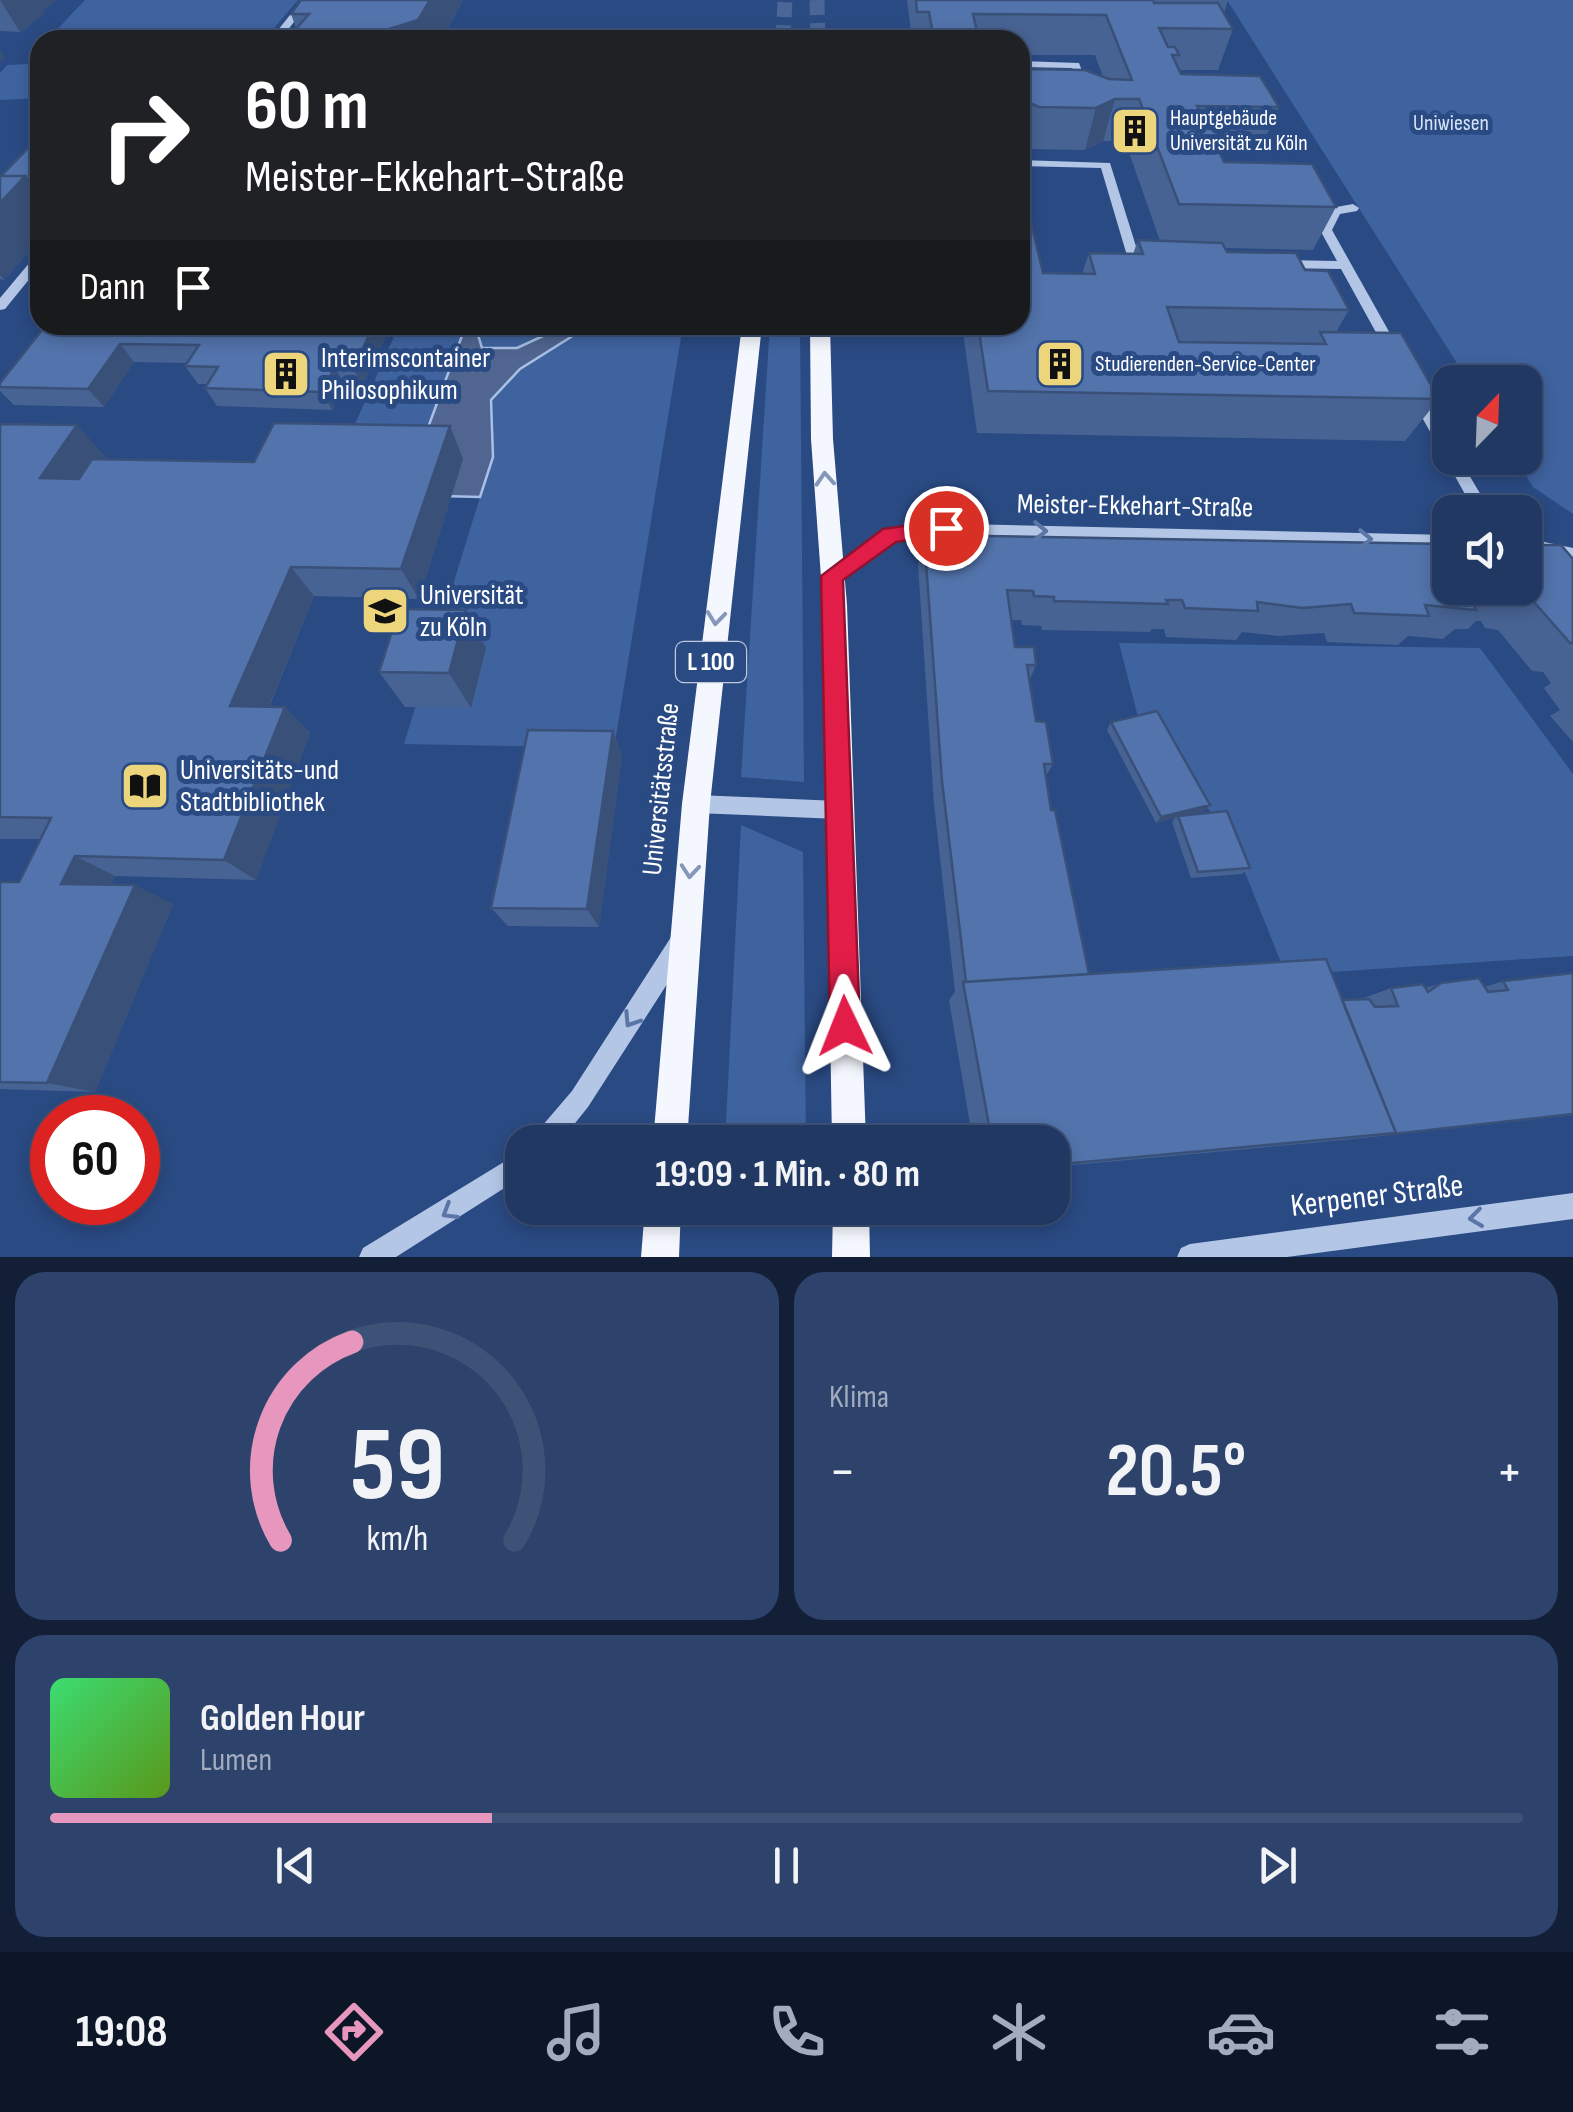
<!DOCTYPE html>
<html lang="de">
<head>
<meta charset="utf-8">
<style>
  :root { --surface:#203862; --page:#2d436b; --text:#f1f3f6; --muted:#a2acbe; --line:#3d5277; --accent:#e797bd }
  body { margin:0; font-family:"Sofia Sans Condensed",sans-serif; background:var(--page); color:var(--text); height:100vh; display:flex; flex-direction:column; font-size:38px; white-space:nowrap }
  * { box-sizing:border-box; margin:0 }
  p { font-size:32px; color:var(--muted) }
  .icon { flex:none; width:55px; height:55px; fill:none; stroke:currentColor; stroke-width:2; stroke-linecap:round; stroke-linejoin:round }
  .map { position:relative; height:1257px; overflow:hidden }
  .drawer { display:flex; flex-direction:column; gap:15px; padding:15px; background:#121f36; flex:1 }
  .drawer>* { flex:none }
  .banner { position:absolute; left:30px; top:30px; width:1000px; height:305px; border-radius:30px; box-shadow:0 5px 15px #0003,0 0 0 2px var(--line); background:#202124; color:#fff; overflow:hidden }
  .needle { width:65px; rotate:23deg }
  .tools { position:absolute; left:1432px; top:365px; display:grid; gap:20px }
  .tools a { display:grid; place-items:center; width:110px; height:110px; border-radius:20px; background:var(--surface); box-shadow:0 5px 15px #0003,0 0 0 2px var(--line); font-size:50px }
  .speed { position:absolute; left:30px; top:1095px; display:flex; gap:20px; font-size:50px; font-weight:700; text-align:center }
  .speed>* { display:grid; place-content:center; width:130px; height:130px; border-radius:50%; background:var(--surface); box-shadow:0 5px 15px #0003,0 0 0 2px var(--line); line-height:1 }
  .speed .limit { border:15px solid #d22; background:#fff; color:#111 }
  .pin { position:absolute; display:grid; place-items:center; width:85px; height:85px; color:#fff; margin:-42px; border:5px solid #fff; border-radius:50%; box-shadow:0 2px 10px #0007 }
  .me { position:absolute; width:110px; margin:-55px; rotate:358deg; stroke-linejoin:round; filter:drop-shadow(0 0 8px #0008) }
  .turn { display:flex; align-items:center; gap:35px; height:210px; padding:0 50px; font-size:45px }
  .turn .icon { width:130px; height:130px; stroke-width:2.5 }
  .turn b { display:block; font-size:70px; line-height:85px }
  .then { display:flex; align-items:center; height:95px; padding:0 50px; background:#0003; gap:20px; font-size:38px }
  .big { font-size:75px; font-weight:700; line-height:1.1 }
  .drawer .widget { flex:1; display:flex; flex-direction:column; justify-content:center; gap:15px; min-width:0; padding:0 35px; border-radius:30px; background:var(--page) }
  .drawer .dial { align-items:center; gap:0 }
  .dial svg { height:260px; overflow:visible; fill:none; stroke:var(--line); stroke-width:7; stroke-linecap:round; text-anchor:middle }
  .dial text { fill:var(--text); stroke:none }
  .song { display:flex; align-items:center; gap:30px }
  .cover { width:120px; height:120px; border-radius:15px; background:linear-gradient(135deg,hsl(140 70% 55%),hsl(90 70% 35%)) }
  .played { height:10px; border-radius:5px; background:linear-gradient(90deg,var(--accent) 30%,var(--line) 30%) }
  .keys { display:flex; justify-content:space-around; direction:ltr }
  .heat { display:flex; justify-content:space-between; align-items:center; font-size:55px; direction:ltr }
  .drawer .tiles { flex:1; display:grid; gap:15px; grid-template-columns:1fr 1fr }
  .widget:last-child { grid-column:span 2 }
  .trip { position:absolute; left:505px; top:1125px; width:565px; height:100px; border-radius:30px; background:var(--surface); box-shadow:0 5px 15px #0003,0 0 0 2px var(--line); font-weight:700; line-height:100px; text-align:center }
  .menu { display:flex; height:160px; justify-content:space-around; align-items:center; background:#0d1627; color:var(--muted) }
  .menu .icon { width:70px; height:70px }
  .menu .on { color:var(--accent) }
  .menu b { font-size:45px; color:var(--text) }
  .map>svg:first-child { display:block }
</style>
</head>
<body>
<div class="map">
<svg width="1573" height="1257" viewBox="0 0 1573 1257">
  <rect width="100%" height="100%" fill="#2a4a83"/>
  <path fill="#3f639f" d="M85,0H298L264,40H47Z
    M1227,0H1573V514L1533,487L1515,458H1525V382H1469Z
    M40,51V98L0,100V73L7,65L29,64Z
    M375,325H683L614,748L404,744L492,458L342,453L397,330L374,329Z
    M770,325H800L804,782L741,777Z
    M1119,643L1480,648L1573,774V956L1286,975L1222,815H1212L1152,713L1138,717Z
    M741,825L803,852L806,1142H725Z"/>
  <path fill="#50658f" stroke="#a8c0e6" stroke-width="2.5" d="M466,325H475L482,348H517L567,325H590L520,369L491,400L493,457L480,497L403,495Z"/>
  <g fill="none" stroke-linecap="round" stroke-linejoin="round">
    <path stroke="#4a6596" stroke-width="15" stroke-dasharray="15 8" stroke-linecap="butt" d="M817,0L818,40
      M783,40L785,0"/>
    <path fill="#b3c6e6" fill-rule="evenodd" d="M302,0H311L280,40H270Z
      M1020,61L1079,63L1090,92L1081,94L1072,68L1020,67Z
      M1020,160L1110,163L1139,256L1154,257V263H1134L1128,259L1101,168L1020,166Z
      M1353,204L1359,208L1357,211L1340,214L1332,230L1401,353L1399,356H1389L1341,269L1281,268L1275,264L1281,260L1337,261L1320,230L1331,208Z
      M40,254V266L5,309L0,310V298L36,255Z
      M1416,389L1421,391L1450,441V458H1459L1491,512H1475L1409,394Z
      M919,523L1450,535V547L919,535L895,539L838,582H826L824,577L826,572L885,530Z
      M1525,538L1573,548V560L1525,550Z
      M696,795L838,801L845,803L848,810L845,817L838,819L696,813L689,811L686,804L689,797Z
      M681,931L689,934L692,942L689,950L588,1107L560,1142H533L536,1133L572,1091L673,934Z
      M522,1151V1177L396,1257H359L363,1248Z
      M1573,1193V1219L1287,1257H1177L1181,1248L1190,1244Z"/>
    <path fill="#f4f7fe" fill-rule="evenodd" d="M742,325H762L710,804L687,1142H653L682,804Z
      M810,325H830L833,439L847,605L866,1142H832L823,605L811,439Z
      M645,1208H681L679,1257H641Z
      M833,1208H869L870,1257H832Z"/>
  </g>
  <path fill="#476393" d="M0,0H56L42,11L44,14L29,24L30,26L20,32L0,31Z
    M301,0H463L442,40H289L288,38L296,28L291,14Z
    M907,0H1228L1224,13L1233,29L1218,70H1179L1181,74L1279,107L1260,150L1218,149L1224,162L1336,207L1313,250L1225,248L1227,252L1305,270L1349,310L1336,332L1439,399L1405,441L977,433L962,325H1020L1043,273L1082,274L1089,253L1133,254L1138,240L1160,241L1125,141H1103L1085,150L1030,149L1020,145V74L1103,77L1095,55H1020V40H912Z
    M40,136V239L4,280L0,279V176Z
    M212,325H383L387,334L362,386L344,385L332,410L217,406L205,388L207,384H198L185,366L187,363L134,362L104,407L14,405L0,391V383L153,335H205Z
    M0,424L106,457L105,459L254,462L450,426L463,459L419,599L314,596L269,707H285L310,733L256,880L115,876L111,885L173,904L95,1092L0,1089V882H19L40,839H0Z
    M924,535L1573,559V742L1550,716L1560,710L1544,688L1551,683L1543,672L1532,671L1498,630L1485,628L1481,621H1476L1468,629H1455L1443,639L1408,636L1398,645L1327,642L1324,633L1278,636L1242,632L1236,640L1166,637L1164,629H1152L1150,632L1042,630L1041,626L1022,625L1021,620H1011L1015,647L1036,665L1030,679L1036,721L1053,764L1046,776L1051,810L1089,974L1342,1000L1361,999L1391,988H1425L1441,983L1485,987L1503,981L1573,1115L1344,1140L1052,1167V1142H973L949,1000L955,992L934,804L918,565Z
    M486,648L471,708L405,707L379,672Z
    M1111,722L1210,805L1204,811L1191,814L1250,868L1242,874L1191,878L1172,822L1175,818L1156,823L1107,730Z
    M613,731L622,756L599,927L508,926L491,908Z"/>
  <path fill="#395078" d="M0,0H56L42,11L44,14L29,24L30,26L20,32Z
    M430,0H463L442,40H354Z
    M0,50L5,58L0,63Z
    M1115,99L1103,141L1085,150L1096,108Z
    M25,176L40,197V239L4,280L0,275V203Z
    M134,325H160L147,344L128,334Z
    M374,325H383L387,334L362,386L353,368Z
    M120,344L134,362L104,407L88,389Z
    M335,367L344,385L332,410L322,392Z
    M77,425L106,457L72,510L40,478Z
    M450,426L463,459L419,599L401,569Z
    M291,567L314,596L258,732L230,706Z
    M466,610L486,648L471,708L449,673Z
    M285,707L310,733L256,880L224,860Z
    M613,731L622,756L599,927L587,909Z
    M1210,805L1204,811L1179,817L1178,816L1175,818L1156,823L1161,817Z
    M75,856L115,876L102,903L61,884Z
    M135,885L173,904L95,1092L47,1083Z"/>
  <path fill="#5273ab" stroke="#395078" stroke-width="2.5" d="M301,0H430L418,20L354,40H311L312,39L288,38L309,14H291Z
    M916,0H1153L1154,3H1218L1233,29L1159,28L1168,47H1175L1179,55H1172L1181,74L1260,76L1279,107L1197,106L1208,129H1217L1222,138H1213L1224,162L1312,164L1336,207L1179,204L1139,99H1115L1096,108L1039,107L1020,99V74L1031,69L1085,70L1109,79L1132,80L1106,15L973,14L979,40H934L929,12H917Z
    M40,136V185H32L25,176H1Z
    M0,176H25L0,203Z
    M1020,176L1043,273L1095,274L1089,253L1143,254L1138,240L1222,243L1227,252L1296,253L1305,270L1328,271L1349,310L1167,307L1179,342L1326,344L1320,332L1401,333L1439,399L988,391L978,325H1020Z
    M46,325H134L128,334L205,335L212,325H374L353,368L335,367L322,392L205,388L218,367L185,366L199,345L120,344L88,389L0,387V383Z
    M274,423L450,426L401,569L291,567L230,706L285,707L224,860L75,856L61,884L135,885L47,1083L0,1082V882H19L51,818L0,817V424L77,425L40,478L79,479L92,459L254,462Z
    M924,535L1450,544V588H1525V545H1561L1573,559V643H1570L1533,601L1520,599L1515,592H1497L1501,600H1470L1476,610L1425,605L1429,616L1354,613L1351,604L1302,608L1257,602L1258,611L1185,608L1182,600H1166L1168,604L1054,601V597L1034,596L1033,591L1007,590L1015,647H1034L1036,665H1027L1036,721L1046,722L1053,764H1044L1051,810H1055L1089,974L966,982L942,781Z
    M399,609L466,610L449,673L379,672Z
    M1157,711L1210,805L1161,817L1111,722Z
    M528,730L613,731L587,909L491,908Z
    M1227,811L1250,868L1198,872L1178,816Z
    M1326,959L1396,1133L1052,1165V1142H992L963,982Z
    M1573,973V1114L1384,1135L1396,1133L1342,1000L1369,999L1375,1007L1398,1006L1391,988L1423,984L1428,992L1441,983L1479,978L1488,992L1508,990L1503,981Z"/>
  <defs><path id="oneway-chevron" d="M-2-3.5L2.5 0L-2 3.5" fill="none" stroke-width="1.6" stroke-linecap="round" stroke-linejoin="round" transform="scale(2.5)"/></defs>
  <g stroke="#8598ba">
    <use href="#oneway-chevron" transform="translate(825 479) rotate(-94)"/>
    <use href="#oneway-chevron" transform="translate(716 618) rotate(96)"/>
    <use href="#oneway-chevron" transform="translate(690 871) rotate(95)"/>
  </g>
  <g stroke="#5a75a6">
    <use href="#oneway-chevron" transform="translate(1040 531) rotate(1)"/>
    <use href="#oneway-chevron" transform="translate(1365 539) rotate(1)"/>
    <use href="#oneway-chevron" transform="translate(631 1020) rotate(123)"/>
    <use href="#oneway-chevron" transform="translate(449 1212) rotate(149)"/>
    <use href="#oneway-chevron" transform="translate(1476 1218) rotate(173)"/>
  </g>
  <path fill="#e11d48" stroke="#92132f" stroke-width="2.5" d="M946,520L953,523V534L896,542L843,580L860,1026L856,1037L845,1041L835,1037L830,1026L821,576L883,529Z"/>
  <defs>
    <g id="building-square" transform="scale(2.5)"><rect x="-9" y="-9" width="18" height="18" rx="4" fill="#edd57b" stroke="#2a4a83"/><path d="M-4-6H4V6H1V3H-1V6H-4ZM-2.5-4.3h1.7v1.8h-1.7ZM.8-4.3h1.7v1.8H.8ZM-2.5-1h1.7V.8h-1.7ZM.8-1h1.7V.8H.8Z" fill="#111"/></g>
    <g id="university-square" transform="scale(2.5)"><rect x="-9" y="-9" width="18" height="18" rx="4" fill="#edd57b" stroke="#2a4a83"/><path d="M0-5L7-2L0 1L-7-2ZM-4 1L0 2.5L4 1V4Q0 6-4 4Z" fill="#111"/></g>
    <g id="library-square" transform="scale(2.5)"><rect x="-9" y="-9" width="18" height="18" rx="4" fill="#edd57b" stroke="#2a4a83"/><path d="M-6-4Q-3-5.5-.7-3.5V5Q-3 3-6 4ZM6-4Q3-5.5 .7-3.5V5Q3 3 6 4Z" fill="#111"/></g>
  </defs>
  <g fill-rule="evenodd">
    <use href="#building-square" x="1135" y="131"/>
    <use href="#building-square" x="1060" y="364"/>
    <use href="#building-square" x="286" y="374"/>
    <use href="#university-square" x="385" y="611"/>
    <use href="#library-square" x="145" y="786"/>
  </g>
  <g text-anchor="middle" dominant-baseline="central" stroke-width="10" stroke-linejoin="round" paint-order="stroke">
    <g font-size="22" fill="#fff" stroke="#2a4a83" text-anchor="start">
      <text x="1170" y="118">Hauptgebäude<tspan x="1170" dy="25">Universität zu Köln</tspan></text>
      <text x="1095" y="364">Studierenden-Service-Center</text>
    </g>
    <g font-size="22" fill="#d6e2f5" stroke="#2a4a83">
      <text x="1451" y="123">Uniwiesen</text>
    </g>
    <rect fill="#2a4a83" stroke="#bfc9da" stroke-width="2.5" x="676" y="642" width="70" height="40" rx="8"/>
    <g font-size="25" font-weight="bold" fill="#fff">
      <text x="711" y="662">L 100</text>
    </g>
    <g font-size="28" fill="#fff" stroke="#2a4a83" text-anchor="start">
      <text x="321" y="358">Interimscontainer<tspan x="321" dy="32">Philosophikum</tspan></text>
      <text x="420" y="595">Universität<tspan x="420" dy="32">zu Köln</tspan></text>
      <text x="180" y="770">Universitäts-und<tspan x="180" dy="32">Stadtbibliothek</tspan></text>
    </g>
    <g font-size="28" fill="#fff" stroke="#2a4a83">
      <text transform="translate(1135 506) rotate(1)">Meister-Ekkehart-Straße</text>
      <text transform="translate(661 789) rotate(-84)">Universitätsstraße</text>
    </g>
    <g font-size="32" fill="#fff" stroke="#2a4a83">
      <text transform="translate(1377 1196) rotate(-7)">Kerpener Straße</text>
    </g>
  </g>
</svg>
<div class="tools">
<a><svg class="needle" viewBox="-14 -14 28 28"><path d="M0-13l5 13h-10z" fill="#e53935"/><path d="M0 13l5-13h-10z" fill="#a2acbe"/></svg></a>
<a><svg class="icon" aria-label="sound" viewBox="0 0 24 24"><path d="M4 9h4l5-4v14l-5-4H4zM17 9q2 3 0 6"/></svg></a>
</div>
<div class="speed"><div class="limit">60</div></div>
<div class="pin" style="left:946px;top:528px;background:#d93025"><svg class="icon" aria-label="arrive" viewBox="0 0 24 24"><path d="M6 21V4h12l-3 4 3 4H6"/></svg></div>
<svg class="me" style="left:845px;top:1026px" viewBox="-20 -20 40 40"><path d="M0-17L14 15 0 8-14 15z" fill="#e11d48" stroke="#fff" stroke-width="4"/></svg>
<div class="trip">19:09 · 1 Min. · 80 m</div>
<div class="banner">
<div class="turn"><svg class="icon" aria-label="right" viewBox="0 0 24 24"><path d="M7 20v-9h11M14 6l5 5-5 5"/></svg><div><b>60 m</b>Meister-Ekkehart-Straße</div></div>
<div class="then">Dann<svg class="icon" aria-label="arrive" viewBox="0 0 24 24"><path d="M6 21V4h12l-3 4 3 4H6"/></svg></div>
</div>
</div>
<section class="drawer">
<div class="tiles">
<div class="widget dial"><svg viewBox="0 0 100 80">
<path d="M14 69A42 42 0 1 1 86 69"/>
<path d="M14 69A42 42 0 0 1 36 8" stroke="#e797bd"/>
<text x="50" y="56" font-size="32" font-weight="700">59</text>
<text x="50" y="72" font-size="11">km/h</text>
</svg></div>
<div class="widget"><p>Klima</p>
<div class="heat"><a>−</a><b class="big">20.5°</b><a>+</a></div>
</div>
<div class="widget">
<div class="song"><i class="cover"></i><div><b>Golden Hour</b><p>Lumen</p></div></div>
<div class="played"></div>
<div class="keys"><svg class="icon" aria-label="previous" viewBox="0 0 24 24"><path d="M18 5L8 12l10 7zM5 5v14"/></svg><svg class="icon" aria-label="pause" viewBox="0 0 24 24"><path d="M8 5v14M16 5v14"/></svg><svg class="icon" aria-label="next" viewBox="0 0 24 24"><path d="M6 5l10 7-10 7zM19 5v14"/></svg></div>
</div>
</div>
</section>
<nav class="menu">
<b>19:08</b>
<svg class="icon on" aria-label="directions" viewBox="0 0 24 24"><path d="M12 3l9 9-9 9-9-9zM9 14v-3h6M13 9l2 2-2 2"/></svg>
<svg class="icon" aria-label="music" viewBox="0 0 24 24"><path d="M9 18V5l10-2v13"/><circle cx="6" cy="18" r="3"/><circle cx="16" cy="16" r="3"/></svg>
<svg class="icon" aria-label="phone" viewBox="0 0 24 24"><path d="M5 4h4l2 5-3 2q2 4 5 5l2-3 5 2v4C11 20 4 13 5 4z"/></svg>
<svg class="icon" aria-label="climate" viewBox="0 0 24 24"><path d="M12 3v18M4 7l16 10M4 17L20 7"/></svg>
<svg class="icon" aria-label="car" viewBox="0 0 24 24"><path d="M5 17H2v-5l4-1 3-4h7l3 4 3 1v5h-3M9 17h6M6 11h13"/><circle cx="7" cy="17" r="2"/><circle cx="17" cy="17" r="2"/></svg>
<svg class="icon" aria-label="filters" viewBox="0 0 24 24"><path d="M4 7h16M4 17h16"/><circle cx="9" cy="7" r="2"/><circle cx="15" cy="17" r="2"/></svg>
</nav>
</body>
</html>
